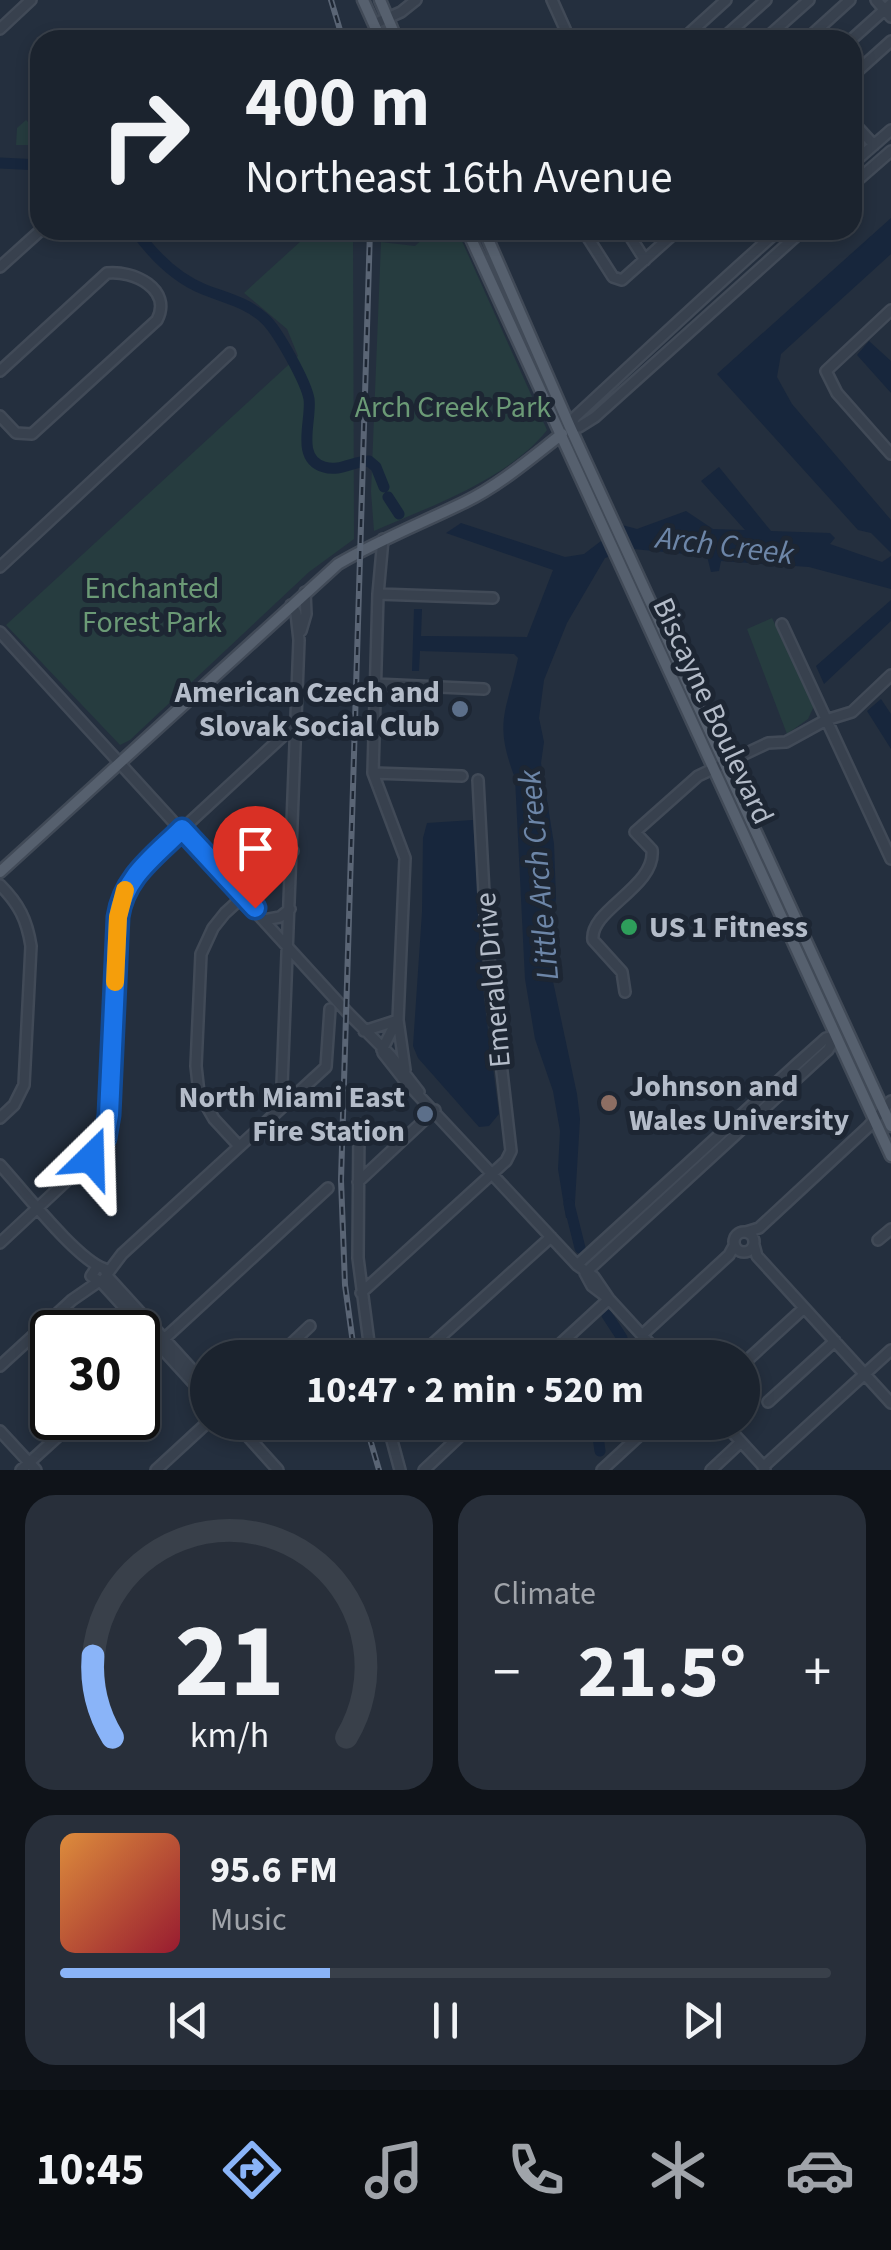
<!DOCTYPE html>
<html lang="en">
<head>
<meta charset="utf-8">
<style>
  :root { --surface:#1b232e; --page:#282f3a; --text:#f1f3f6; --muted:#a0a4aa; --line:#39404a; --accent:#8ab4f8 }
  body { margin:0; font-family:"Source Sans 3",sans-serif; background:var(--page); color:var(--text); height:100vh; display:flex; flex-direction:column; font-size:38px; white-space:nowrap }
  * { box-sizing:border-box; margin:0 }
  p { font-size:32px; color:var(--muted) }
  .icon { flex:none; width:55px; height:55px; fill:none; stroke:currentColor; stroke-width:2; stroke-linecap:round; stroke-linejoin:round }
  .map { position:relative; height:1470px; overflow:hidden }
  .drawer { display:flex; flex-direction:column; gap:25px; padding:25px; background:#0f1319; flex:1 }
  .drawer>* { flex:none }
  .top-card { position:absolute; left:30px; top:30px; width:832px; height:210px; border-radius:30px; box-shadow:0 5px 15px #0003,0 0 0 2px var(--line); background:#1b232e; color:var(--text); overflow:hidden }
  .speed { position:absolute; left:30px; top:1310px; display:flex; gap:20px; font-size:50px; font-weight:700; text-align:center }
  .speed>* { display:grid; place-content:center; width:130px; height:130px; border-radius:50%; background:var(--surface); box-shadow:0 5px 15px #0003,0 0 0 2px var(--line); line-height:1 }
  .speed .limit { border:5px solid #111; border-radius:15px; background:#fff; color:#111 }
  .pin { position:absolute; display:grid; place-items:center; width:85px; height:85px; color:#fff; margin:-102px -42px; border-radius:50% 50% 50% 0; rotate:-45deg; box-shadow:0 0 10px #0007 }
  .pin .icon { rotate:45deg }
  .me { position:absolute; width:110px; margin:-55px; rotate:22deg; stroke-linejoin:round; filter:drop-shadow(0 0 8px #0008) }
  .turn { display:flex; align-items:center; gap:35px; height:210px; padding:0 50px; font-size:45px }
  .turn .icon { width:130px; height:130px; stroke-width:2.5 }
  .turn b { display:block; font-size:70px; line-height:85px }
  .big { font-size:75px; font-weight:700; line-height:1.1 }
  .drawer .card { flex:1; display:flex; flex-direction:column; justify-content:center; gap:15px; min-width:0; padding:0 35px; border-radius:30px; background:var(--page) }
  .drawer .dial { align-items:center; gap:0 }
  .dial svg { height:260px; overflow:visible; fill:none; stroke:var(--line); stroke-width:7; stroke-linecap:round; text-anchor:middle }
  .dial text { fill:var(--text); stroke:none }
  .song { display:flex; align-items:center; gap:30px }
  .cover { width:120px; height:120px; border-radius:15px; background:linear-gradient(135deg,hsl(30 70% 55%),hsl(350 70% 35%)) }
  .played { height:10px; border-radius:5px; background:linear-gradient(90deg,var(--accent) 35%,var(--line) 35%) }
  .keys { display:flex; justify-content:space-around; direction:ltr }
  .heat { display:flex; justify-content:space-between; align-items:center; font-size:55px; direction:ltr }
  .drawer .tiles { flex:1; display:grid; gap:25px; grid-template-columns:1fr 1fr }
  .card:last-child { grid-column:span 2 }
  .trip { position:absolute; left:190px; top:1340px; width:570px; height:100px; border-radius:50px; background:var(--surface); box-shadow:0 5px 15px #0003,0 0 0 2px var(--line); font-weight:700; line-height:100px; text-align:center }
  .tab-bar { display:flex; height:160px; justify-content:space-around; align-items:center; background:#0b0e12; color:var(--muted) }
  .tab-bar .icon { width:70px; height:70px }
  .tab-bar .current { color:var(--accent) }
  .tab-bar b { font-size:45px; color:var(--text) }
  .map>svg:first-child { display:block }
</style>
</head>
<body>
<div class="map">
<svg width="891" height="1470" viewBox="0 0 891 1470">
  <rect width="100%" height="100%" fill="#242f3e"/>
  <path fill="#263c3f" d="M26,120L39,133V145H16L17,128Z
    M313,230H353L354,539L309,572L130,740L120,745L6,625L298,356L287,329L244,293Z
    M432,230H457L547,430C510,478 429,507 374,531L371,492L381,242L415,246Z
    M772,618L814,706L808,719L787,734L747,629Z"/>
  <path fill="#17263c" d="M891,218V254L781,354L777,377L792,404L891,520V553L871,533L858,530L717,374Z
    M869,341L891,361V393L857,355Z
    M719,467L771,531L830,533L835,538L830,544L882,562L891,556V589L809,567L721,561L719,571L711,572L707,556L633,549L605,558L567,623L544,680L539,718L544,742L541,763L554,844L556,898L550,952L551,972L577,1094L580,1119L574,1218H566L558,1169L560,1131L553,1091L535,1039L525,979L515,778C493,721 507,712 518,658L514,654L420,651L419,671H412L414,609H422L421,636L527,637L553,570L446,533L461,523L565,557L584,554L622,525L637,529L686,511L713,529L745,530L701,481Z
    M891,600V621L824,684L816,666Z
    M881,699L891,714V749L867,711Z
    M473,820L484,999L499,1114L489,1126L479,1127L418,1058L413,1046L422,912L423,838L427,823Z"/>
  <g fill="none" stroke-linecap="round" stroke-linejoin="round">
    <path stroke="#17263c" stroke-width="11" d="M0,163L40,165
      M135,230C153,255 174,277 203,289C225,298 247,302 265,319C278,331 306,382 309,399C312,420 295,459 324,467C340,472 353,461 369,461L376,467L384,487
      M388,497L399,514
      M569,1204L580,1248
      M607,1315L622,1338L615,1358
      M596,1422L600,1451"/>
    <g stroke="#414a57" stroke-width="14">
      <path id="minor" d="M552,0L570,40
        M876,0L891,17
        M374,24L401,12L416,0
        M0,29L31,0
        M414,40H423
        M682,40L726,0
        M721,40L766,0
        M764,40L809,0
        M806,40L850,0
        M851,40L891,4
        M852,76L891,41
        M852,121L874,145
        M852,164L891,130
        M852,185L891,151
        M583,230L613,277L622,280L678,230
        M626,230L645,260
        M0,267L41,230
        M891,310L826,371L837,393L891,454
        M0,371L107,273C133,270 173,289 157,320L32,434L16,433L0,416
        M570,427H579L595,417L803,230
        M570,427L575,417C643,354 710,291 779,230
        M383,539L378,594L373,773L405,858L398,1020L405,1070
        M0,567L230,353
        M378,594L493,598
        M782,624L891,859
        M301,631L306,614L305,592
        M0,632L347,1012L391,1056L419,1092
        M375,684L484,689
        M373,773L462,776
        M0,885C19,904 27,920 31,946L24,1085L14,1105L0,1118
        M264,920L280,917L290,909
        M625,992L622,972L593,940C589,910 656,887 652,850L635,832L698,776L768,743L786,742L826,720L852,712L891,675
        M364,1031L398,1020
        M382,1050L396,1022
        M383,1053L405,1081L577,1265L594,1277L609,1299
        M284,1104L282,1085L299,640L296,613L291,605
        M359,1124L358,1258L371,1358
        M239,1146L214,1119L199,1093L196,1066L201,954L213,928L225,913L293,851
        M0,1165C23,1190 77,1260 105,1269L107,1276L101,1282L91,1276L97,1267
        M358,1182L435,1110
        M734 1242a10 10 0 1 1 20 0a10 10 0 1 1-20 0Z
        M746,1232L759,1228L868,1127L891,1101
        M878,1240L891,1229
        M0,1243L91,1158L105,1139L109,1115L121,896L136,872L297,723
        M754,1245L757,1256L891,1403
        M577,1265L798,1063L826,1038L836,1036
        M585,1273L828,1050L836,1036
        M585,1273L592,1286L609,1299L663,1358
        M107,1274L122,1254L326,1067L330,1009
        M107,1276L208,1387
        M101,1282L208,1399
        M361,1293L506,1161L511,1151L486,931L478,780
        M642,1335L729,1255L734,1246
        M276,1358L310,1326
        M417,1358L551,1237
        M545,1358L609,1299
        M138,1363L328,1188
        M742,1365L804,1308
        M0,1366L72,1300L98,1282
        M768,1402L835,1341
        M235,1422L278,1470
        M387,1422L400,1470
        M723,1422L765,1468
        M0,1431L36,1470
        M763,1467L891,1350
        M21,1470L78,1418
        M156,1470L208,1422
        M424,1470L475,1422
        M602,1470L654,1422
        M711,1470L741,1442"/>
    </g>
    <g stroke="#414a57" stroke-width="15">
      <path id="major" d="M363,0L381,40
        M380,0L397,40
        M467,230L891,1156
        M484,230L570,427L891,1126
        M0,872L338,564C379,540 422,523 465,502C500,485 531,458 562,434"/>
    </g>
    <use href="#minor" stroke="#38414e" stroke-width="9"/>
    <use href="#major" stroke="#56606e" stroke-width="10"/>
    <g stroke="#5a6575" stroke-width="6">
      <path id="rail" d="M331,0L343,40
        M355,1358L345,1285L341,1180L370,230
        M365,1422L379,1470"/>
    </g>
    <use href="#rail" stroke="#1d2633" stroke-width="2.5" stroke-dasharray="8" stroke-linecap="butt"/>
  </g>
  <g fill="none" stroke-linecap="round" stroke-linejoin="round">
    <g stroke="#114b97" stroke-width="25">
      <path id="route" d="M91,1158L105,1138L109,1115L118,917C124,877 154,857 182,829L255,908"/>
    </g>
    <use href="#route" stroke="#1a73e8" stroke-width="18"/>
    <path stroke="#f59e0b" stroke-width="18" d="M115,982L118,917L125,890"/>
  </g>
  <g fill="#5c6f8a" stroke="#1d2633" stroke-width="4">
    <circle cx="460" cy="709" r="10"/>
    <circle cx="425" cy="1114" r="10"/>
  </g>
  <circle fill="#2e9e5b" stroke="#1d2633" stroke-width="4" cx="629" cy="927" r="10"/>
  <circle fill="#8d6e63" stroke="#1d2633" stroke-width="4" cx="609" cy="1103" r="10"/>
  <g text-anchor="middle" dominant-baseline="central" stroke-width="10" stroke-linejoin="round" paint-order="stroke">
    <g font-size="30" fill="#6b9a76" stroke="#1d2633">
      <text x="453" y="407">Arch Creek Park</text>
      <text x="152" y="588">Enchanted<tspan x="152" dy="34">Forest Park</tspan></text>
    </g>
    <g font-size="30" font-weight="bold" fill="#b4bcc9" stroke="#1d2633" text-anchor="end">
      <text x="440" y="692">American Czech and<tspan x="440" dy="34">Slovak Social Club</tspan></text>
      <text x="649" y="927" text-anchor="start">US 1 Fitness</text>
      <text x="629" y="1086" text-anchor="start">Johnson and<tspan x="629" dy="34">Wales University</tspan></text>
      <text x="405" y="1097">North Miami East<tspan x="405" dy="34">Fire Station</tspan></text>
    </g>
    <g font-size="30" fill="#b4bcc9" stroke="#1d2633">
      <text transform="translate(713 711) rotate(65)">Biscayne Boulevard</text>
      <text transform="translate(493 980) rotate(-95)">Emerald Drive</text>
    </g>
    <g font-size="32" font-style="italic" fill="#6d86a8" stroke="#1d2633">
      <text transform="translate(725 546) rotate(7)">Arch Creek</text>
      <text transform="translate(539 875) rotate(-95)">Little Arch Creek</text>
    </g>
  </g>
</svg>
<div class="speed"><div class="limit">30</div></div>
<div class="pin" style="left:255px;top:908px;background:#d93025"><svg class="icon" aria-label="arrive" viewBox="0 0 24 24"><path d="M6 21V4h12l-3 4 3 4H6"/></svg></div>
<svg class="me" style="left:91px;top:1158px" viewBox="-20 -20 40 40"><path d="M0-17L14 15 0 8-14 15z" fill="#1a73e8" stroke="#fff" stroke-width="4"/></svg>
<div class="trip">10:47 · 2 min · 520 m</div>
<div class="top-card">
<div class="turn"><svg class="icon" aria-label="right" viewBox="0 0 24 24"><path d="M7 20v-9h11M14 6l5 5-5 5"/></svg><div><b>400 m</b>Northeast 16th Avenue</div></div>
</div>
</div>
<section class="drawer">
<div class="tiles">
<div class="card dial"><svg viewBox="0 0 100 80">
<path d="M14 69A42 42 0 1 1 86 69"/>
<path d="M14 69A42 42 0 0 1 8 44" stroke="#8ab4f8"/>
<text x="50" y="56" font-size="32" font-weight="700">21</text>
<text x="50" y="72" font-size="11">km/h</text>
</svg></div>
<div class="card"><p>Climate</p>
<div class="heat"><a>−</a><b class="big">21.5°</b><a>+</a></div>
</div>
<div class="card">
<div class="song"><i class="cover"></i><div><b>95.6 FM</b><p>Music</p></div></div>
<div class="played"></div>
<div class="keys"><svg class="icon" aria-label="previous" viewBox="0 0 24 24"><path d="M18 5L8 12l10 7zM5 5v14"/></svg><svg class="icon" aria-label="pause" viewBox="0 0 24 24"><path d="M8 5v14M16 5v14"/></svg><svg class="icon" aria-label="next" viewBox="0 0 24 24"><path d="M6 5l10 7-10 7zM19 5v14"/></svg></div>
</div>
</div>
</section>
<nav class="tab-bar">
<b>10:45</b>
<svg class="icon current" aria-label="directions" viewBox="0 0 24 24"><path d="M12 3l9 9-9 9-9-9zM9 14v-3h6M13 9l2 2-2 2"/></svg>
<svg class="icon" aria-label="music" viewBox="0 0 24 24"><path d="M9 18V5l10-2v13"/><circle cx="6" cy="18" r="3"/><circle cx="16" cy="16" r="3"/></svg>
<svg class="icon" aria-label="phone" viewBox="0 0 24 24"><path d="M5 4h4l2 5-3 2q2 4 5 5l2-3 5 2v4C11 20 4 13 5 4z"/></svg>
<svg class="icon" aria-label="climate" viewBox="0 0 24 24"><path d="M12 3v18M4 7l16 10M4 17L20 7"/></svg>
<svg class="icon" aria-label="car" viewBox="0 0 24 24"><path d="M5 17H2v-5l4-1 3-4h7l3 4 3 1v5h-3M9 17h6M6 11h13"/><circle cx="7" cy="17" r="2"/><circle cx="17" cy="17" r="2"/></svg>
</nav>
</body>
</html>
